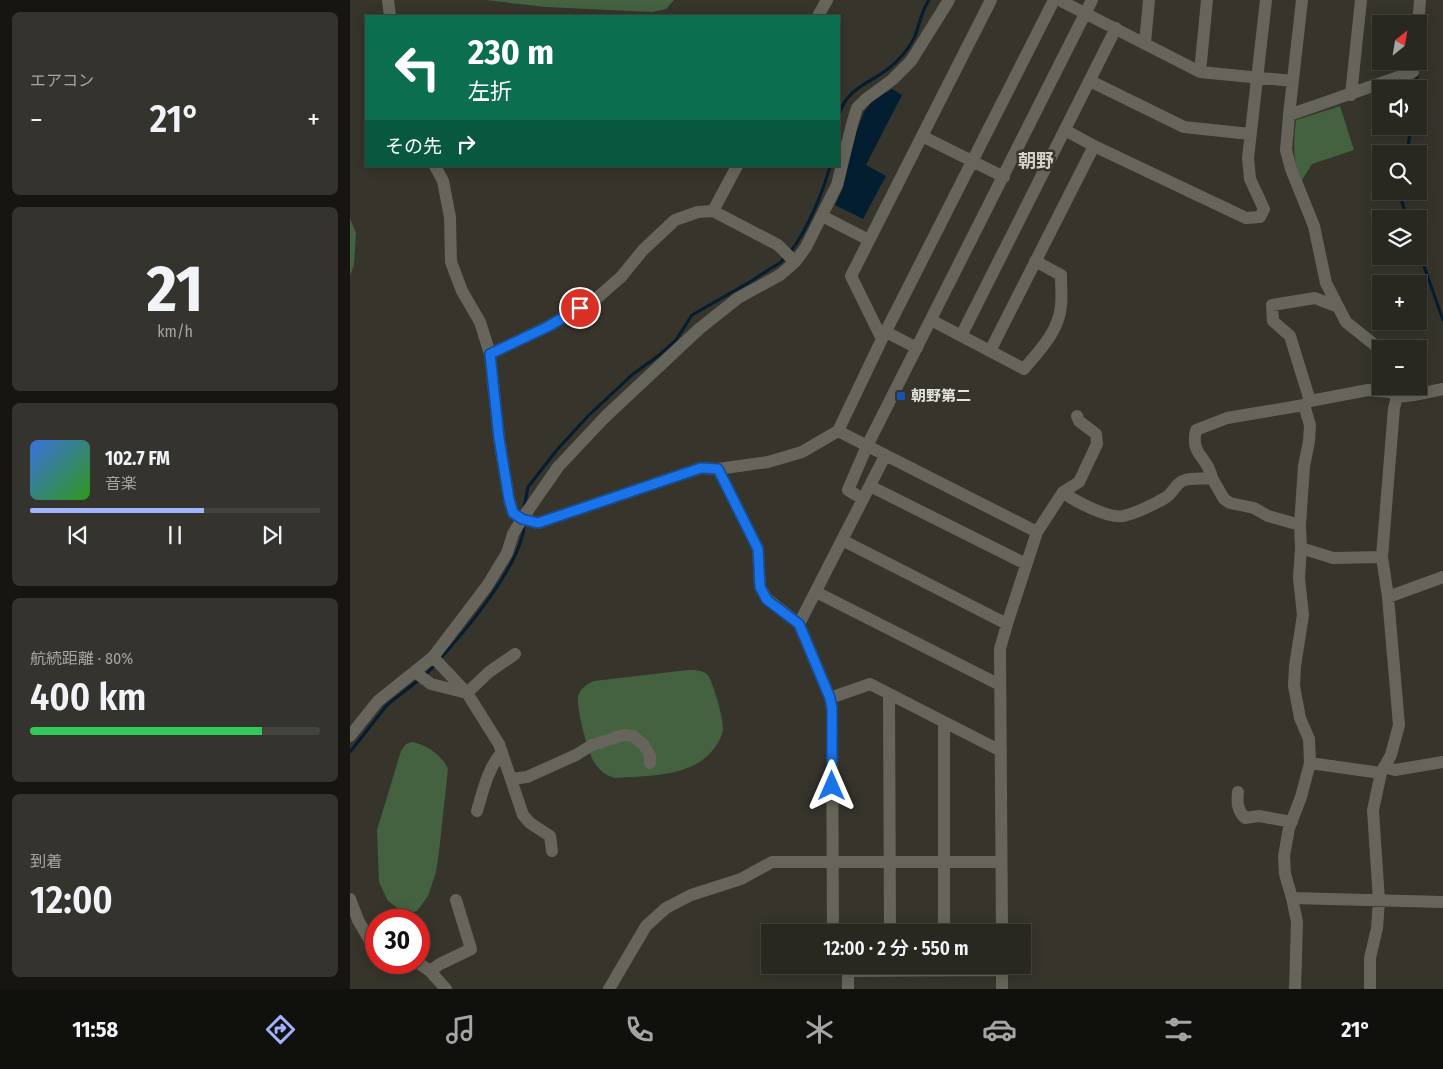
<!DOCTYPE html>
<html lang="ja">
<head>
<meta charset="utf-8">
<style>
  :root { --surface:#282720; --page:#34332d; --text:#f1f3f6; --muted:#a5a5a5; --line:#44443e; --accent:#a2b2fd }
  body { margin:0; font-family:"Fira Sans Condensed","Noto Sans JP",sans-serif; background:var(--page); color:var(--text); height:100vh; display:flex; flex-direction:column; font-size:19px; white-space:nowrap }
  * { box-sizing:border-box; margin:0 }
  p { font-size:16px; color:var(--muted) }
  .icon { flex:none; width:28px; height:28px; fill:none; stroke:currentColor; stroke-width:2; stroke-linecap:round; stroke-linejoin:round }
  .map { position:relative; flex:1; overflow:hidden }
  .drawer { display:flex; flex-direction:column; gap:12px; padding:12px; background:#161512; width:350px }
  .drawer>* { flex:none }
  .top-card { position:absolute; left:15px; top:15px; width:475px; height:152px; border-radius:0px; box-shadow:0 2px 12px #0003,0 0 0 1px var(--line); background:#0b6e4f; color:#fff; overflow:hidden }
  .needle { width:32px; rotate:30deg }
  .controls { position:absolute; left:1022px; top:15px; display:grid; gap:10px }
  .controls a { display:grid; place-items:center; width:55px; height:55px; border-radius:0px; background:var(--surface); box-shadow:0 2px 12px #0003,0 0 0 1px var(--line); font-size:25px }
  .speed { position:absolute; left:15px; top:909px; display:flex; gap:10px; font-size:25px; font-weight:700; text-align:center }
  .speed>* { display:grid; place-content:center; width:65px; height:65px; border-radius:50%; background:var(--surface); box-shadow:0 2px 12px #0003,0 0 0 1px var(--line); line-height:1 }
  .speed .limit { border:8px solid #d22; background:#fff; color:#111 }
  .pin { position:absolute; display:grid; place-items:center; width:42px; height:42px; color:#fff; margin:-21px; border:2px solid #fff; border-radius:50%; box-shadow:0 1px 5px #0007 }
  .me { position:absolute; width:55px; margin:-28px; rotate:0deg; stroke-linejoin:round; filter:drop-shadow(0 0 4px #0008) }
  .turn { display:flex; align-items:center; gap:18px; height:105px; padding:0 20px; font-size:22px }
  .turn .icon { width:65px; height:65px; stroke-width:2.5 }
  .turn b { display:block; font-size:35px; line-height:42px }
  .then { display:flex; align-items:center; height:48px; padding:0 20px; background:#0003; gap:10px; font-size:19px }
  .big { font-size:38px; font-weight:600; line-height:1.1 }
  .drawer .card { flex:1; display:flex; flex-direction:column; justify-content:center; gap:8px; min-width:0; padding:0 18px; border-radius:8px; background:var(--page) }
  .drawer .dial { align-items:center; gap:0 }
  .dial b { font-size:65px; line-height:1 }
  .song { display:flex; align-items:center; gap:15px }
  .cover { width:60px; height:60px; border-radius:8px; background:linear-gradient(135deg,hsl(220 70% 55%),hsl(110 70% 35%)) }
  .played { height:5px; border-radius:2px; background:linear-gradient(90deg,var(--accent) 60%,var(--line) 60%) }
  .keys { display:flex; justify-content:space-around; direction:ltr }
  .heat { display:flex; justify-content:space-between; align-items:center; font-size:28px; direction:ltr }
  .charge { height:8px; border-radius:4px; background:linear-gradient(90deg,#34c759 80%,var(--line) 0) }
  .trip { position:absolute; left:411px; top:924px; width:270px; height:50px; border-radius:0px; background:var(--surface); box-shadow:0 2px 12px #0003,0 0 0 1px var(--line); font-weight:600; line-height:50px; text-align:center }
  .tab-bar { display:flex; height:80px; justify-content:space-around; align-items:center; background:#10100d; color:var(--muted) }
  .tab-bar .icon { width:35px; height:35px }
  .tab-bar .current { color:var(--accent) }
  .tab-bar b { font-size:22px; color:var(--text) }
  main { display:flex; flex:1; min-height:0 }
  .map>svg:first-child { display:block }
</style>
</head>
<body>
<main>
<section class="drawer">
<div class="card"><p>エアコン</p>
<div class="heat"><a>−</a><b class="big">21°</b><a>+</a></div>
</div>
<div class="card dial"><b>21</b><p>km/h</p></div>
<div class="card">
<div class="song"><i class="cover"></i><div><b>102.7 FM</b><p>音楽</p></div></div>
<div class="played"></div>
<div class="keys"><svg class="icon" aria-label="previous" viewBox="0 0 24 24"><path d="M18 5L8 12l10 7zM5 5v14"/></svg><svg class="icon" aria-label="pause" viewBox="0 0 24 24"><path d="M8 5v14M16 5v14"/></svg><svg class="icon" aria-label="next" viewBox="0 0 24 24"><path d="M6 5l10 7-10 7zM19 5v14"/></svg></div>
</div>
<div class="card"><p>航続距離 · 80%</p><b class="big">400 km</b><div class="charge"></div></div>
<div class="card"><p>到着</p><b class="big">12:00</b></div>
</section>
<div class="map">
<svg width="1093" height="989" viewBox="0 0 1093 989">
  <rect width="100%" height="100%" fill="#36342b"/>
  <path fill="#446140" d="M135,0H324L316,9L302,12L196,7Z
    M990,106L1004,150L962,164L951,182C943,159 943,144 946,120Z
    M0,218L6,233L4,265L0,276Z
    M338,670C345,670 351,670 357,674C363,681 374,720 373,730C371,742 359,757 348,763C323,777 293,776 265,778C256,776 249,770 244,762C238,753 226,707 228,697C229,689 237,684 244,681Z
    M62,742C76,744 93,756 98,769L89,852L86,872L78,896L67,911L60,913L53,912L38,901L29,882L27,830L51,751L56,744Z"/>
  <path fill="#031e30" d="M542,89L552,95L516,165L536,176L513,219L485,205L493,188L506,133L514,112L523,100Z"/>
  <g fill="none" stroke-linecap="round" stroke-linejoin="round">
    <path stroke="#031e30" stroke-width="3" d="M1069,57L1072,26
      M1065,89L1067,74
      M489,115C497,84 528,82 547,61C554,54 561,45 565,36C570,24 571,11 579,0
      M1057,154L1061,126
      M1053,191L1052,202L1057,219
      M440,252C456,233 474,190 480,166
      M1069,252L1093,320
      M174,508L178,487L206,451L238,416L283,374L308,356L326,340L342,315L398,283L431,262L436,256
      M90,659C116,630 171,565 174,526
      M75,675L86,664
      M0,752L37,705L70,679"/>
    <path stroke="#67655b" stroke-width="12" d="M38,0L40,16
      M709,0L850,72L943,81
      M952,0L939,115L936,150L941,169L964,226L976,283L996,322L1031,350
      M468,16L477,0
      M1068,24L1070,0
      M795,43L799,0
      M850,72L857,0
      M740,81L834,127L900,134
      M1001,95L1011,0
      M939,115L1063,72L1064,61
      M715,130L744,146L896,218L910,217L914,209L900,179L898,158L916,0
      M572,136L654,177
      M85,166L93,181L100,217L101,262L112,291L130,322L140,354L149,438L159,499L163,513L172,519L188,523L351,468L368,469L418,462L452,452L488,431L532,339L704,0
      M363,211L387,166
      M472,216L519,240
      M581,320L674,369C689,351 709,331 711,306C712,296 711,286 711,275L685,261
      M536,332L567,348
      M611,336L766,28
      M532,339L501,276L641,0
      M640,351L744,146
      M140,354L197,327L247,298L271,277L293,250L325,220L348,212L363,211L428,245L445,262
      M960,401L940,336L923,321L922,305L965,298L988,307
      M488,431L687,532
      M368,469L408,549L410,587L417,599L449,624L480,698L482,709L483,932
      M862,478L874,499L880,503L904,508L918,516L950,525
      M520,486L676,564
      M713,492L729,482L747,444L746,434L729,421L727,416
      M513,499L498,490L517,446L742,0
      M492,540L657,624
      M951,548L983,558L1032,557
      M466,592L650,685
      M1038,597L1093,577
      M449,624L535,456
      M83,657L117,693L149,744L173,815L180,823L200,836L202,851
      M65,672L81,684L117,693L139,672L165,654
      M539,694L540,932
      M480,698L520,684L651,751
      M594,722V932
      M0,736L28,701L83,657L137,586L157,553L163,534L172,519L208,467L255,417L349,329L388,298L430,275L445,262L456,247L487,185L502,124L507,108L516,99L542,80L561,61L599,0
      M960,763L1031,773
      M1034,767L1045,770L1093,762
      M161,779L177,777L226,755L242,745L274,735L283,736L294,745L300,756V763
      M888,792C887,802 887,810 895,818L909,816L942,822
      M127,811C133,791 138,768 152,752
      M942,898L1093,902
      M0,899L8,920L19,939L26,942
      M652,932L650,649L657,624L687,532L713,492C724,501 759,519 773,516C784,514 805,504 815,498C823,494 826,482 835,480C843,478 853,479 862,478C858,456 840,456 846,430L877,418L954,405L960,401L1018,390L1041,392L1047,397L1064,395L1093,389
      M67,962L80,971L96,989
      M490,965L498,971L652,970
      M652,965V989
      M80,971L90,964L121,949L106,900
      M498,971V989
      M259,989L296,926L316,908L341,895L391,879L422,862H651
      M945,989L947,922L942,898L935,874L934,856L939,828L951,797L960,763L959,739L950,718L944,686L945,666L953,615L949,578L951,548L950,525L954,466L959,441L960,425L954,405
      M1020,989V958L1027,928L1029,901L1023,810L1031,773L1041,755L1049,725L1038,597L1032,557L1044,408L1047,397L1046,389"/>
  </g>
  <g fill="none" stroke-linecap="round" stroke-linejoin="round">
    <g stroke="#114b97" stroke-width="12">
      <path id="route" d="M230,308L197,327L140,354L149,438L159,499L163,513L172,519L188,523L351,468L368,469L408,549L410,587L417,600L449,624L480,698L482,709V786"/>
    </g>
    <use href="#route" stroke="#1a73e8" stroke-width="9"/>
  </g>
  <rect fill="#1a4fb4" stroke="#36342b" stroke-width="2" x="546" y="391" width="10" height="10" rx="2.5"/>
  <g text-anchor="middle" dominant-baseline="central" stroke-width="5" stroke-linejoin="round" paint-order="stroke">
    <g font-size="15" font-weight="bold" fill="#e3e2dc" stroke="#36342b" text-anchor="start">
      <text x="561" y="396">朝野第二</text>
    </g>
    <g font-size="18" font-weight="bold" fill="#d4d2c7" stroke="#36342b">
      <text x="686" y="161">朝野</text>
    </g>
  </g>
</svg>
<div class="controls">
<a><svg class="needle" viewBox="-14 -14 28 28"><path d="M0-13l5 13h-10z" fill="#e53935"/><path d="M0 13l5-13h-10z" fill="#a5a5a5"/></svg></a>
<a><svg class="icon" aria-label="sound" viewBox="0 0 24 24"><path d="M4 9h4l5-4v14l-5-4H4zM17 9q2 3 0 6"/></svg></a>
<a><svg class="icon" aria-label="search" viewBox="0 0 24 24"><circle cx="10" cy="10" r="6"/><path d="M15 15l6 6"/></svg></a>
<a><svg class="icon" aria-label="layers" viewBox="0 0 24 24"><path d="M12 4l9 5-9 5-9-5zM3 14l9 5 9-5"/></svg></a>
<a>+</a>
<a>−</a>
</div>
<div class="speed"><div class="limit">30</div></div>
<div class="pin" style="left:230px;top:308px;background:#d93025"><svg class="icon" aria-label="arrive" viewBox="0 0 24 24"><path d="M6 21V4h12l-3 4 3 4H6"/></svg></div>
<svg class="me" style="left:482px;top:786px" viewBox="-20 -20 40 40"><path d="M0-17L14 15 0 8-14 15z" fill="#1a73e8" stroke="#fff" stroke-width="4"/></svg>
<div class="trip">12:00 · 2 分 · 550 m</div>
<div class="top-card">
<div class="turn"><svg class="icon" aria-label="left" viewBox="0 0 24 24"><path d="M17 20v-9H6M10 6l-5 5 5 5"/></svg><div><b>230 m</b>左折</div></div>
<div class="then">その先<svg class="icon" aria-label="right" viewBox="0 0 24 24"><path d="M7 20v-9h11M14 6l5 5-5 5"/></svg></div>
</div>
</div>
</main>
<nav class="tab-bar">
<b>11:58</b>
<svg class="icon current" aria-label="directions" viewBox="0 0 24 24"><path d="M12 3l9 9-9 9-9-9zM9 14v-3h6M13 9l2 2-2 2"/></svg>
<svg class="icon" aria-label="music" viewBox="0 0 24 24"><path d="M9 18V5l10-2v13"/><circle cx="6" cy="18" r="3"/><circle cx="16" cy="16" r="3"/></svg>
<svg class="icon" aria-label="phone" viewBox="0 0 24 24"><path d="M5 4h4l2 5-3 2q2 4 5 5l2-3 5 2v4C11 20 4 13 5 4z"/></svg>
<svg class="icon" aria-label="climate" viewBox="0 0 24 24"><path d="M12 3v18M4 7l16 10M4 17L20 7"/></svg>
<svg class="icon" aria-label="car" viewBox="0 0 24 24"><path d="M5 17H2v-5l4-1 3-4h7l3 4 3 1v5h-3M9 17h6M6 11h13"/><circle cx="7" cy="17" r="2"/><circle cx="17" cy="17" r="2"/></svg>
<svg class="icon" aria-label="filters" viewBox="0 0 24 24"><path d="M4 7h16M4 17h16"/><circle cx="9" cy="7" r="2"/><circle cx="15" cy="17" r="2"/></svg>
<b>21°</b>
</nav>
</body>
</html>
